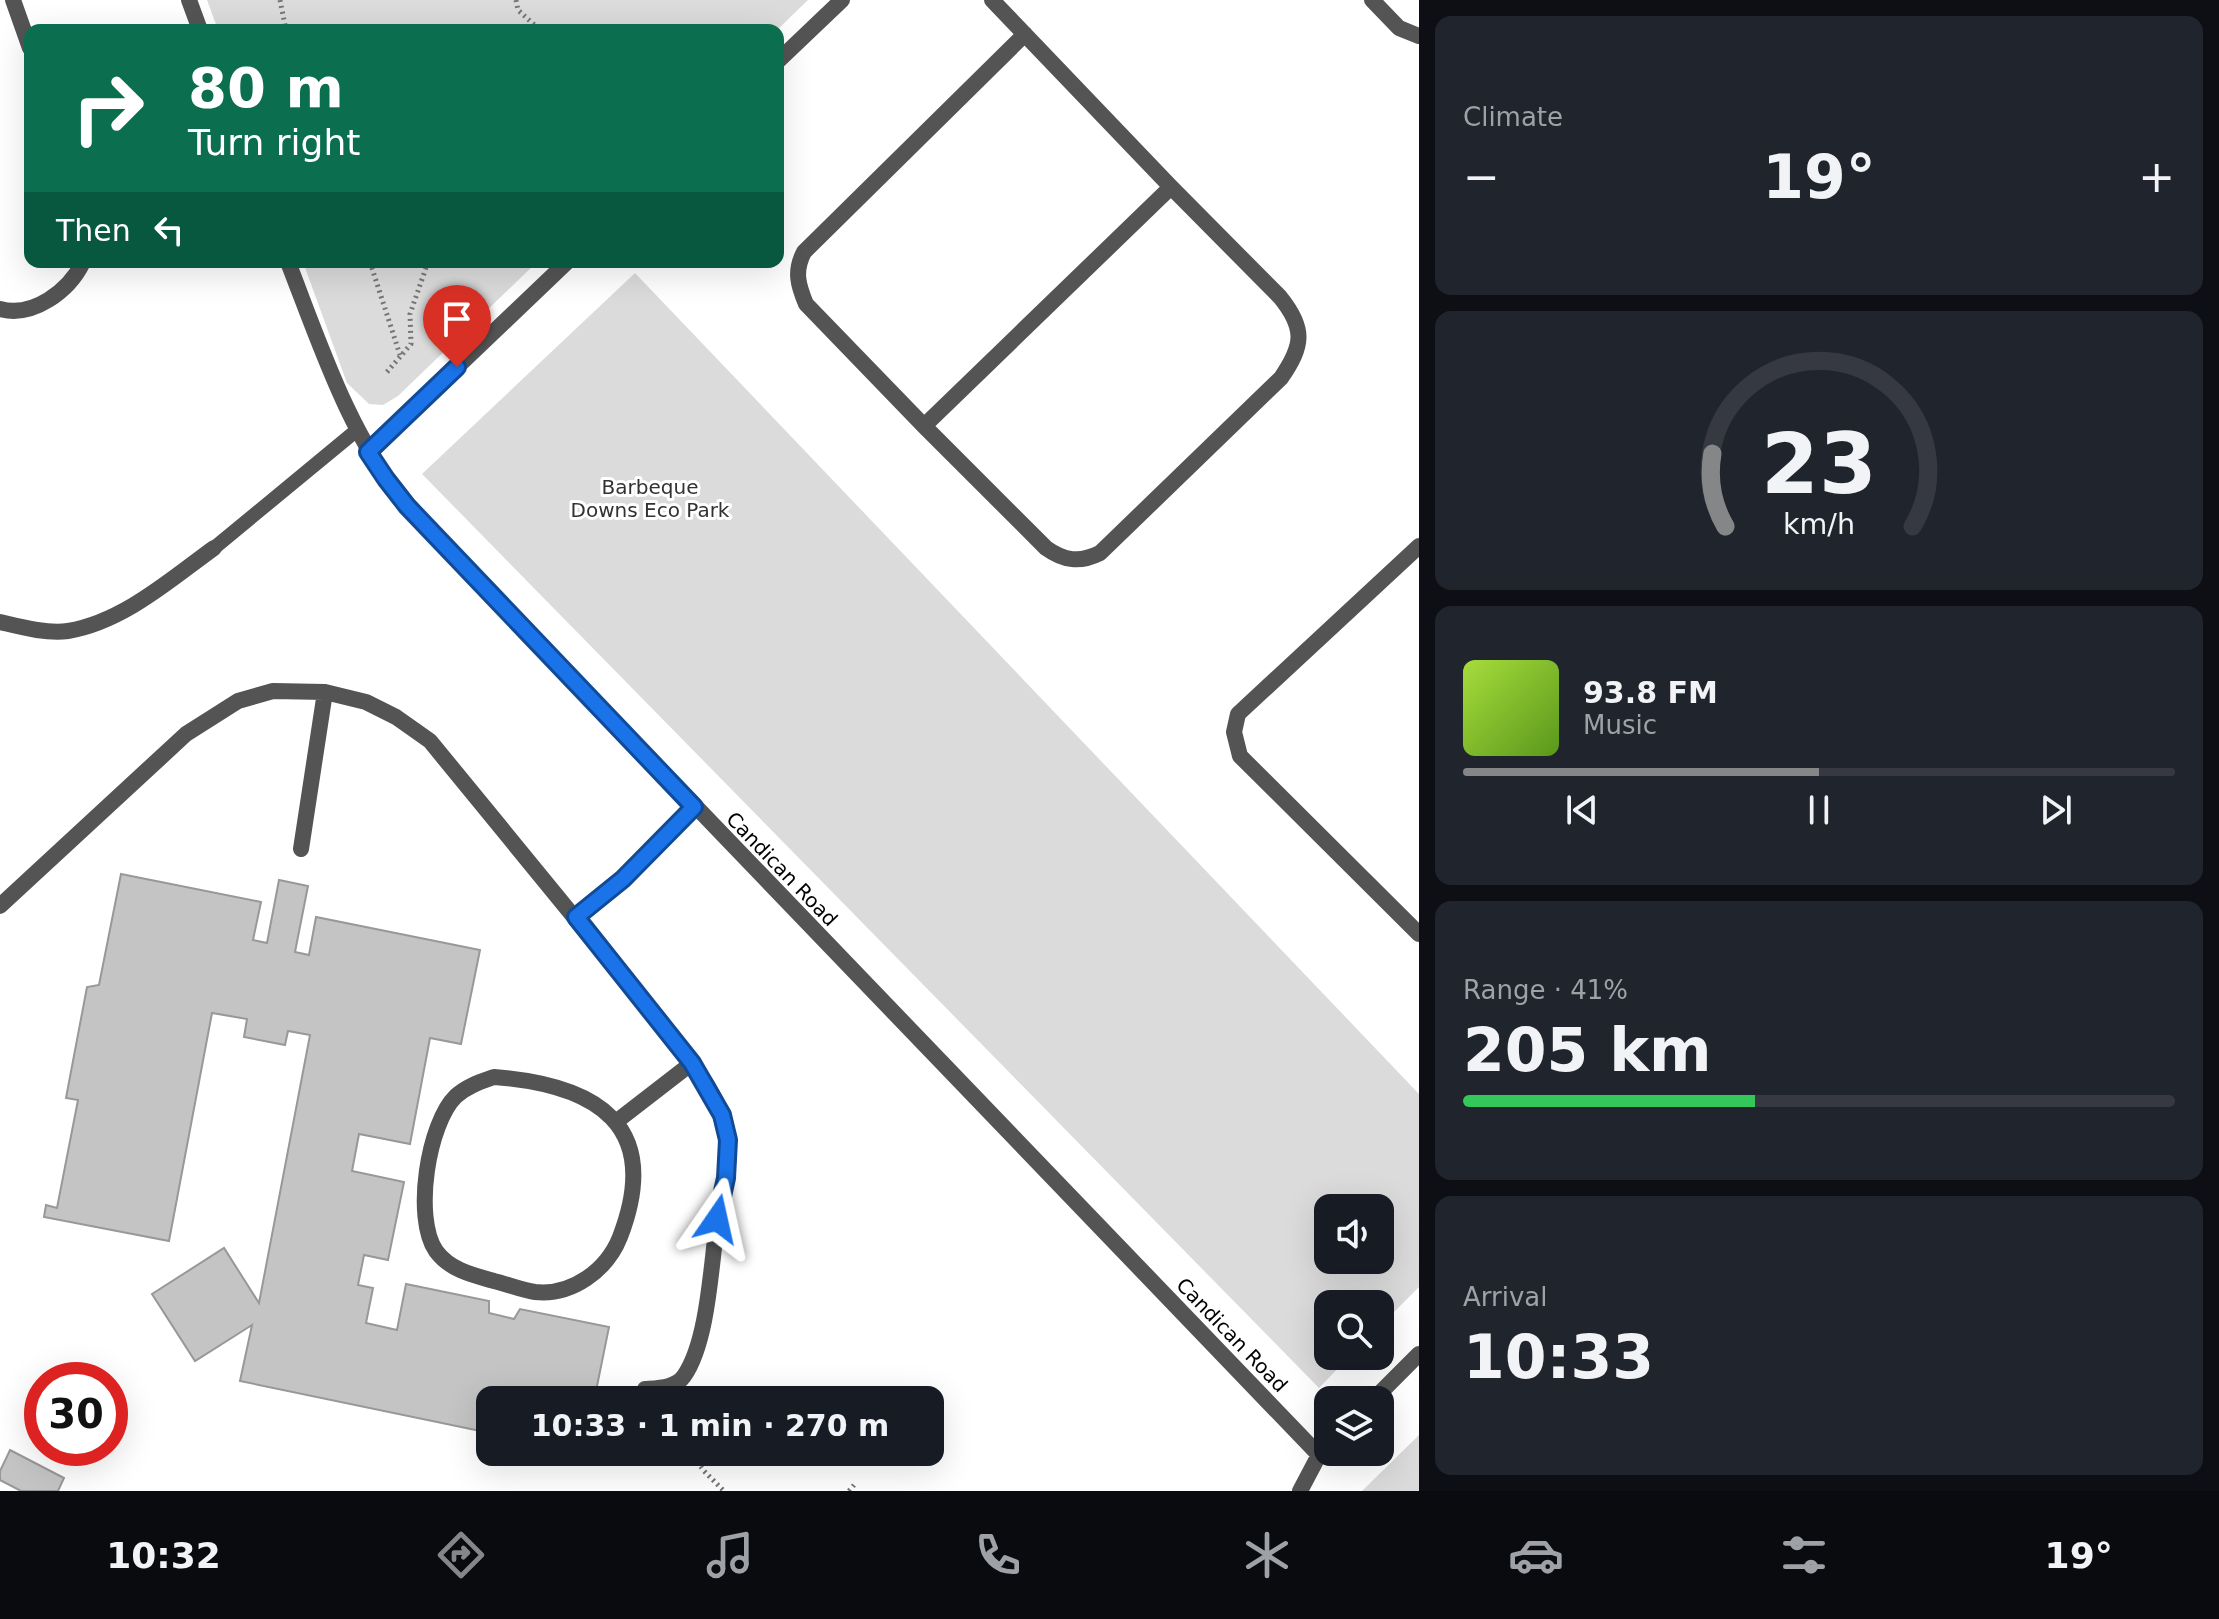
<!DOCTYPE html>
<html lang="en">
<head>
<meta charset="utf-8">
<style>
  :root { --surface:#171b24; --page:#20242c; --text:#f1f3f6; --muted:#9ea1a6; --line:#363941; --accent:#858687 }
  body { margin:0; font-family:"DejaVu Sans",sans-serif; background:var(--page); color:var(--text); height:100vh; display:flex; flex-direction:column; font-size:30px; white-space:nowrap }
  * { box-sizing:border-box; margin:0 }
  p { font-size:26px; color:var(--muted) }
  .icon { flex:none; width:44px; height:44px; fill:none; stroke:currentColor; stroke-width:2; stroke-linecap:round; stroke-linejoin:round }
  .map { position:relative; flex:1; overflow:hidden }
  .details { display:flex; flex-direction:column; gap:16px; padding:16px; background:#0d0f14; width:800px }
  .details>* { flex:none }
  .top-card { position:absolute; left:24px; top:24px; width:760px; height:244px; border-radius:16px; box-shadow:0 8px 32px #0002; background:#0b6e4f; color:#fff; overflow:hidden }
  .fabs { position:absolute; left:1314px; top:1194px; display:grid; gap:16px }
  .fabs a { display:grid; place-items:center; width:80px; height:80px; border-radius:16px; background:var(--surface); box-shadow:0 8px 32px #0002; font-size:40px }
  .speed { position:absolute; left:24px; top:1362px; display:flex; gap:16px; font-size:40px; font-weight:700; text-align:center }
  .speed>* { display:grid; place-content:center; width:104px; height:104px; border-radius:50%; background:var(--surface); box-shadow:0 8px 32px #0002; line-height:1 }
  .speed .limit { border:12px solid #d22; background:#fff; color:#111 }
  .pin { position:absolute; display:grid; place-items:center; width:68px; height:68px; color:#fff; margin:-82px -34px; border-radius:50% 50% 50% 0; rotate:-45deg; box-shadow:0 0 8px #0007 }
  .pin .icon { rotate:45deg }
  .me { position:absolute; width:88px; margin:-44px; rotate:11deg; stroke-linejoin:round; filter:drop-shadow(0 0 6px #0008) }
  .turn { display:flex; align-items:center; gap:28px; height:168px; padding:0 32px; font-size:36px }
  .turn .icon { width:104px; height:104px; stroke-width:2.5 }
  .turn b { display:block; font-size:56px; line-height:68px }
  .then { display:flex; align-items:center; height:76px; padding:0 32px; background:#0003; gap:16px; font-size:30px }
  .big { font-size:60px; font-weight:700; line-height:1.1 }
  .details .tile { flex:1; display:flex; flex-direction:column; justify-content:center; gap:12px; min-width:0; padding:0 28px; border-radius:16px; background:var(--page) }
  .details .dial { align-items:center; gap:0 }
  .dial svg { height:208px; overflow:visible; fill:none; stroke:var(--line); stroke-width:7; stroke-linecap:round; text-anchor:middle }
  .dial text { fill:var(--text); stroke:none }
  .song { display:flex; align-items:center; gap:24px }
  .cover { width:96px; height:96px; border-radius:12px; background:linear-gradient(135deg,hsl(80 70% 55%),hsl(90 70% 35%)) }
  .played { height:8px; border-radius:4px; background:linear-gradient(90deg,var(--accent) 50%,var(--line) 50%) }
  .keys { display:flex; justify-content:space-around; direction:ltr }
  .heat { display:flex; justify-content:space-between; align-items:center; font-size:44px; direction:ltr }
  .charge { height:12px; border-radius:6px; background:linear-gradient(90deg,#34c759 41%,var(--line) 0) }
  .trip { position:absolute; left:476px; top:1386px; width:468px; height:80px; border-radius:16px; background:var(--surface); box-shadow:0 8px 32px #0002; font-weight:700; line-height:80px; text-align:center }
  .tabs { display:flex; height:128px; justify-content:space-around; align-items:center; background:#090b0e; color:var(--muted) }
  .tabs .icon { width:56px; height:56px }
  .tabs .selected { color:var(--accent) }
  .tabs b { font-size:36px; color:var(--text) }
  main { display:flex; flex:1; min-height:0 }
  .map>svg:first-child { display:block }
</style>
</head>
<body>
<main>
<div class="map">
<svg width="1419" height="1491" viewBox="0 0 1419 1491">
  <rect width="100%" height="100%" fill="#fff"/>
  <path fill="#dbdbdb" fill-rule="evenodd" d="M207,0H808L777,30H218Z
    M303,262H537L398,396L383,405L369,404L347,383Z
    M635,273L1419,1094V1287L1380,1326V1304H1328V1356H1350L1319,1388L422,474ZM1328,1208H1380V1260H1328Z
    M1419,1435V1491H1362Z"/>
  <path fill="#c4c4c4" stroke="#989898" stroke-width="2" d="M121,874L261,902L253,940L267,943L279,880L308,886L295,952L309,955L316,917L480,950L461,1044L430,1038L410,1144L359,1134L352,1171L404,1182L388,1260L364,1255L358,1285L373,1288L366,1323L397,1330L406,1284L489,1301V1313L514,1319L520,1309L609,1327L595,1396L616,1400H490V1433L240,1381L252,1325L195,1361L152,1294L224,1248L259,1303L310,1035L288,1031L285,1045L244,1037L247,1019L212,1013L169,1241L44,1217L46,1205L57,1208L78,1100L66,1098L87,987L99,985Z
    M10,1450L64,1478L58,1491H21L0,1480V1471Z
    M579,1452H622L620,1461Z"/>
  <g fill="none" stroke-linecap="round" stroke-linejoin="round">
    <path stroke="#767676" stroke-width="5" stroke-dasharray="2 4" stroke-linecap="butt" d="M280,0L286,30
      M516,0L518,10L540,30
      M370,262L400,355
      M387,372L411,344L410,314L428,262
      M690,1452L704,1471L724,1491
      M849,1491L854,1485"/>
    <path stroke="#545454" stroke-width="14" d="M214,548L357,430"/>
    <path stroke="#545454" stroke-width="16" d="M13,0L30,48
      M189,0L200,30
      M992,0L1171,187L1280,297C1306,329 1303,346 1281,378L1100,553C1080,563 1064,561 1046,548L924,426L806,304C798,285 794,271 804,252L1025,34
      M1372,0L1399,28L1419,36
      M778,61L842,0
      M288,262C321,347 349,434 407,506L1319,1455
      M0,309C33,318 69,291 83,262
      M924,426L1171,187
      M368,452L567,262
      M1419,546L1238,714L1234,732L1240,756L1419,934
      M0,622C21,627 47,634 68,631C123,622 171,579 214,548
      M301,849L325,692
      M0,906L186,734L238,701L273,691L325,692L366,702L396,717L430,741L669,1033C693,1064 722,1098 728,1138C732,1166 721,1195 717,1223C711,1265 708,1342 684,1376C676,1388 658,1388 645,1389
      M576,917L623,879L694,807
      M494,1077C597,1085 663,1125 620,1237C607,1270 572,1296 535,1292C521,1290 507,1284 494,1281C472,1275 450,1270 436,1251C413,1218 428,1123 456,1096C467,1086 480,1082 494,1077Z
      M617,1121L692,1063
      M1373,1400L1419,1354
      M1300,1491L1319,1455L1328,1445"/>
  </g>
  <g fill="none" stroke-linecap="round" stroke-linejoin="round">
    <g stroke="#114b97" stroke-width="20">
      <path id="route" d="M457,367L368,452L386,479L407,506L694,807L623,879L576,917L692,1063L722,1115L728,1140L726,1178L717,1219"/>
    </g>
    <use href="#route" stroke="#1a73e8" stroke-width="14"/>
  </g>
  <g text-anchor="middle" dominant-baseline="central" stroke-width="6" stroke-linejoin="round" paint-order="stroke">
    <g font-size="20" fill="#323232" stroke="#fff">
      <text x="650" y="487">Barbeque<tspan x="650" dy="23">Downs Eco Park</tspan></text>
    </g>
    <g font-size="20" fill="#000" stroke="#fff">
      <text transform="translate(782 869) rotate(46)">Candican Road</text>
      <text transform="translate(1232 1335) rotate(46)">Candican Road</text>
    </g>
  </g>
</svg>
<div class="fabs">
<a><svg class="icon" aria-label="sound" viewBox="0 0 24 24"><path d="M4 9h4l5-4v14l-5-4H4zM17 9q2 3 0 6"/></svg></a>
<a><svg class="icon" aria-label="search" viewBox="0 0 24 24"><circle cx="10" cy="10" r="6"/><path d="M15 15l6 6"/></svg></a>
<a><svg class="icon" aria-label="layers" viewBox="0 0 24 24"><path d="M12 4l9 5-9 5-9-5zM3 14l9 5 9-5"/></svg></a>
</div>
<div class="speed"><div class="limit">30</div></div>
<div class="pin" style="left:457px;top:367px;background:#d93025"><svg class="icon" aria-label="arrive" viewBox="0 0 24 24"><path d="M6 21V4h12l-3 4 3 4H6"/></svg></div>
<svg class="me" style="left:717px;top:1219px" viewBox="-20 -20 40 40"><path d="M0-17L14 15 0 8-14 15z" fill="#1a73e8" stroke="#fff" stroke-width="4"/></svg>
<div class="trip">10:33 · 1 min · 270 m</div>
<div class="top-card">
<div class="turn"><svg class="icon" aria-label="right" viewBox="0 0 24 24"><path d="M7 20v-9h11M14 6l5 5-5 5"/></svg><div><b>80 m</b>Turn right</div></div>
<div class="then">Then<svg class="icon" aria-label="left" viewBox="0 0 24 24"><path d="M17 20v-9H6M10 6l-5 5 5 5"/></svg></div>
</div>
</div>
<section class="details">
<div class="tile"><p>Climate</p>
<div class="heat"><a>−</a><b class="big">19°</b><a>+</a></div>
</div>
<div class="tile dial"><svg viewBox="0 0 100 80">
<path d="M14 69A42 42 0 1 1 86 69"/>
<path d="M14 69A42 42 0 0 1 9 41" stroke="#858687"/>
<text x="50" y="56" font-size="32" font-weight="700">23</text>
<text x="50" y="72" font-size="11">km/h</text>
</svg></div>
<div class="tile">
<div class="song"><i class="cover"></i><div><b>93.8 FM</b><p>Music</p></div></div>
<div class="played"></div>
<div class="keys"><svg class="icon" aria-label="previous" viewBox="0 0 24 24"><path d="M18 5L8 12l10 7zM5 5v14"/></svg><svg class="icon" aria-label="pause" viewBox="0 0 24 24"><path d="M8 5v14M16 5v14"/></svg><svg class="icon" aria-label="next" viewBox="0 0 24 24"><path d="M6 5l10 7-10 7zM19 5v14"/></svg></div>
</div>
<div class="tile"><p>Range · 41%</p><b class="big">205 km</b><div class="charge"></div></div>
<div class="tile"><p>Arrival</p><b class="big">10:33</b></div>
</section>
</main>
<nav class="tabs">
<b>10:32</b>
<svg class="icon selected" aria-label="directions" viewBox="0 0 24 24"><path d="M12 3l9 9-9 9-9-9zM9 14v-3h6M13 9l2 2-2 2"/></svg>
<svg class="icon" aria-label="music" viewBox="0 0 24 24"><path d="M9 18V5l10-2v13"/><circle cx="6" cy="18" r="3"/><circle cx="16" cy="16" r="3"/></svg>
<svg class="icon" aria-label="phone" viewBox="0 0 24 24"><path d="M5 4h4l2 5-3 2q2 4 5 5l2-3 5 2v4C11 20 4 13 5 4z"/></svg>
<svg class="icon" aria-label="climate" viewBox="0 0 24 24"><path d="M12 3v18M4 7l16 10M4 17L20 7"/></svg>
<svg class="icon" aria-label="car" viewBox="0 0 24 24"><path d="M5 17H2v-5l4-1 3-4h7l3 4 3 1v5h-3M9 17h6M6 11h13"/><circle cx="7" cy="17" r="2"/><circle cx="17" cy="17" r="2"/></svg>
<svg class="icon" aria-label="filters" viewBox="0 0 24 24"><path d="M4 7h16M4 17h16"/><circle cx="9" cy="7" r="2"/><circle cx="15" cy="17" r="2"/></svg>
<b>19°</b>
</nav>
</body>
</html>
